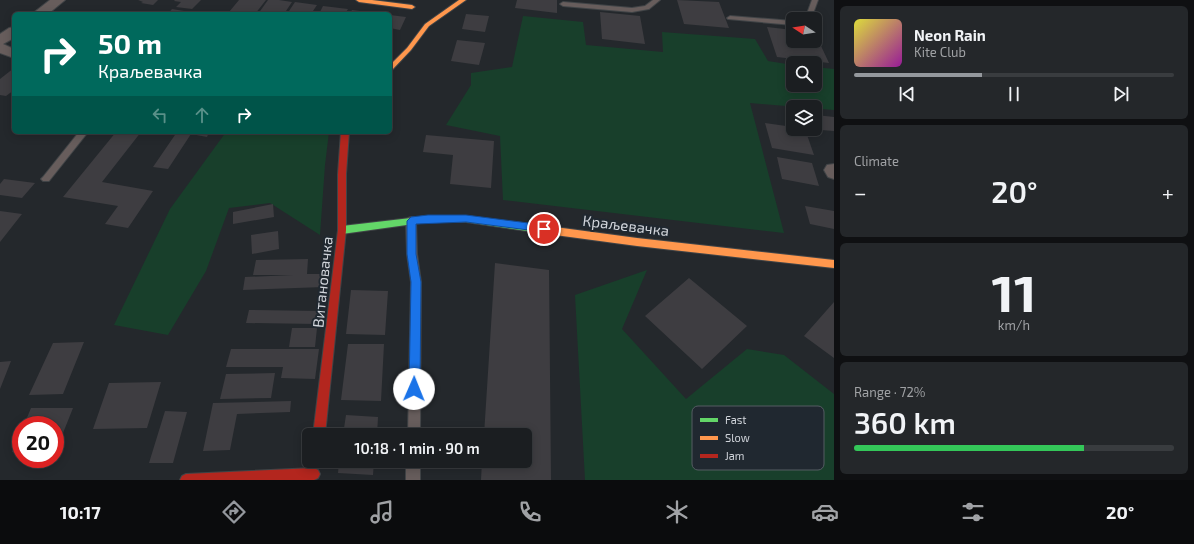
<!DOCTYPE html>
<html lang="en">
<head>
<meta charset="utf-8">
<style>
  :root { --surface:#1b1e21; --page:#24272a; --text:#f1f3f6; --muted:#a0a2a5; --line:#393c3f; --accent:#94989d }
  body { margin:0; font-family:"Exo 2",sans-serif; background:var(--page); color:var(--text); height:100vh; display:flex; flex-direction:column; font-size:15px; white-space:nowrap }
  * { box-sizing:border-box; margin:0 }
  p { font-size:13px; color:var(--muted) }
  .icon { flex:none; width:22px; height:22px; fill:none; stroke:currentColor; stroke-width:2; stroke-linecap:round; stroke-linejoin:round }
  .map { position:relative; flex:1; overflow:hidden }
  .panel { display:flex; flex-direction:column; gap:6px; padding:6px; background:#0f1012; width:360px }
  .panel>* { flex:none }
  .banner { position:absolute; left:12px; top:12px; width:380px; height:122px; border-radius:6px; box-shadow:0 2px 10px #0003,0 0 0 1px var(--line); background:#00695c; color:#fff; overflow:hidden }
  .needle { width:26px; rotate:282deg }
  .controls { position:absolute; left:786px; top:12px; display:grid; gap:8px }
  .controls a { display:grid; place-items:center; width:36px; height:36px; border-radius:6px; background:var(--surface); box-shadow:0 2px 10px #0003,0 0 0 1px var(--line); font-size:20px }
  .speed { position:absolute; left:12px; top:416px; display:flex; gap:8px; font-size:20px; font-weight:700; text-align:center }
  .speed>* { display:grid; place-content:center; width:52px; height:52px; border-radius:50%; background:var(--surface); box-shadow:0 2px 10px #0003,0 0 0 1px var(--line); line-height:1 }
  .speed .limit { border:6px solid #d22; background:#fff; color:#111 }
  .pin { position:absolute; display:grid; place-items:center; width:34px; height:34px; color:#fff; margin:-17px; border:2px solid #fff; border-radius:50%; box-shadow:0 1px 4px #0007 }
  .me { position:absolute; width:44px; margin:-22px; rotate:1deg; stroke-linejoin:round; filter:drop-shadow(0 0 3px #0008) }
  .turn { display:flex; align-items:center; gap:14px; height:84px; padding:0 20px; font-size:18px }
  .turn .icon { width:52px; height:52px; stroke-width:2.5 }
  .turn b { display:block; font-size:28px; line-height:34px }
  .lanes { display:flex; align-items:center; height:38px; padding:0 20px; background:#0003; justify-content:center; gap:20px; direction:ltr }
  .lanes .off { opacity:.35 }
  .big { font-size:30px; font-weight:600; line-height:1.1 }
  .panel .card { flex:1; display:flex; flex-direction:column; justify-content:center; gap:6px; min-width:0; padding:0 14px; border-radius:6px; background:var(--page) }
  .panel .dial { align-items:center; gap:0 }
  .dial b { font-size:52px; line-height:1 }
  .song { display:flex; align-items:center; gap:12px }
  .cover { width:48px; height:48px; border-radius:6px; background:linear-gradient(135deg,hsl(60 70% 55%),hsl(300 70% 35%)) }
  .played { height:4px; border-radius:2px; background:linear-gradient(90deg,var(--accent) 40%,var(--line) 40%) }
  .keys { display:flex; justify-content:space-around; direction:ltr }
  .heat { display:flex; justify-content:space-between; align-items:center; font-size:22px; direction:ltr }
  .charge { height:6px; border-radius:3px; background:linear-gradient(90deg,#34c759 72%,var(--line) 0) }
  .trip { position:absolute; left:302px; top:428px; width:230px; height:40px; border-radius:6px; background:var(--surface); box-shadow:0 2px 10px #0003,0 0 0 1px var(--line); font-weight:600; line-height:40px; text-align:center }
  .tabs { display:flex; height:64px; justify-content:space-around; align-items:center; background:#0b0c0d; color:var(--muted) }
  .tabs .icon { width:28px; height:28px }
  .tabs .selected { color:var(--accent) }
  .tabs b { font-size:18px; color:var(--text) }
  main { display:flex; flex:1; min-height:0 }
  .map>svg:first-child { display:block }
</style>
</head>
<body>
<main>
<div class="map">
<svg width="834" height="480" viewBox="0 0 834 480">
  <rect width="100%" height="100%" fill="#24282c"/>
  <path fill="#183f2b" d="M523,16L583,22L586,45L663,52L662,32L755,39L768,61L793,65V85H815V67L834,69V110L750,103L784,233L503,200L500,136L446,125L471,85V73L512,67Z
    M226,132H329L325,165L320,235L270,203L229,208L206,271L168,335L114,325L170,209Z
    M647,270L622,329L686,399L747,349L784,355L834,394V480H585L575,295Z"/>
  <path fill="#3e3d41" d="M138,0H158L153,5L141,3L143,2Z
    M175,0H201L192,9L176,7L181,2L174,1Z
    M239,0H266L255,14L229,12Z
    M268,0H279L292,2L284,14H258Z
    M517,0H557V13L515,8Z
    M677,0L719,2L729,28L684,24Z
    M295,2L317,5L311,14H287Z
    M323,6L348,9L345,14H319Z
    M172,9L196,13L195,14H168Z
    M352,10L375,13V14H350Z
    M600,12L640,16L645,44L602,39Z
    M466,14L489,16L485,32L462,29Z
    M390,15L406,17L400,30L390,28Z
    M767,27L793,30V41H815V33L829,63L777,57Z
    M457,40L485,43L479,65L451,61Z
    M14,68V90L6,96L0,95V79Z
    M816,115L834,117V131L821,130Z
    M765,123L793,127V129H805L814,155L772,148Z
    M116,132H141L102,182L153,191L128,228L105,224L118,206L63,197Z
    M177,132H209L207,137L191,134L168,169L153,167Z
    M426,135L494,141L491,188L450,184L453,155L423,152Z
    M777,157L812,163L819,186L782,179Z
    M4,179L35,183L22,198L0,195V184Z
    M273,204L274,217L233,224V212Z
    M805,206L834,211V229L810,224Z
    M0,211L22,214L0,242Z
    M278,231L279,249L252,254L251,235Z
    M308,259L307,274H325L324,287L243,290L245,277L293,275H253L256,260Z
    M495,263L549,270L551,480H481L482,461H525V435H484Z
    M689,278L747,326L702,369L645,316Z
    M351,290L388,291L385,335L346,334Z
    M834,302V358L804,336Z
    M249,310L319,311L317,324L246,323Z
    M292,328H317L315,347H289Z
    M84,342L63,394L29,395L53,343Z
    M348,344H384L381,401L341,400Z
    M231,349H319L315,379L281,378L283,367H226Z
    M11,361L0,389V362Z
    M275,373L271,398L220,399L226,374Z
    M161,382L147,428L93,429L109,383Z
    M291,401L290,412L237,414L230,450L203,451L213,403Z
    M31,408H73L55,453V425H24Z
    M165,411L187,412L173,463H149Z
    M346,415L378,417L377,435H343Z
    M21,431V452H12Z
    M339,461H374L373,475L338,473Z"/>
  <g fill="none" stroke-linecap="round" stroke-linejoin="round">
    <g stroke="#404447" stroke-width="2">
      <path id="lane" d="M653,0H660L649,9L632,12L563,6L560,4L563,2L632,8L645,6Z
        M812,0H818L811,19H805Z
        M730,16L793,21V25L728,19L727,18Z
        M79,132H88L49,181H43L41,179L43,177Z
        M411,217L414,218L416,221L417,254L421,282L420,435H408L411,282L407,254L406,221L408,218Z
        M406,461H420V480H406Z"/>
    </g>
    <g stroke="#404447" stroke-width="2">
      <path id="street" d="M50,0H65L48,14H32Z
        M14,27V38L3,44L14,49V58L0,53V34L9,28Z
        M834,164V179L828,177L824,170L827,165Z"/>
    </g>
    <g stroke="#404447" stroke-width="2">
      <path id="fast" d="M428,216H466L555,227L558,228L559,231L558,234L555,235L466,222H428L342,234L339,233L338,230L339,227L342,226Z"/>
    </g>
    <g stroke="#404447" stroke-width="2">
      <path id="slow" d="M356,0H372L412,5L415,7L412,9L359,2Z
        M459,0H466L429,26L411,50L392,70L390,71V65L407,48L425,24Z
        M555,227L637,238L834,260V268L637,246L555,235L552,234L551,231L552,228Z"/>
    </g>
    <g stroke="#404447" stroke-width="2">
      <path id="jam" d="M341,132H349L346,174V230L325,435H313L338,230V174Z
        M314,468L318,470L320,474L318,478L314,480H180L182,476L186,474Z"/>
    </g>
    <use href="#lane" fill="#675d5c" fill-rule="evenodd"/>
    <use href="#street" fill="#675d5c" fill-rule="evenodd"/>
    <use href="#fast" fill="#63d668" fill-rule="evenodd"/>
    <use href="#slow" fill="#ff974d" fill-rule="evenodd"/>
    <use href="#jam" fill="#b3261e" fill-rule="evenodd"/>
  </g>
  <path fill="#1a73e8" stroke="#114b97" d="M428,215H466L544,225L548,229L544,232L466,222L416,224V254L421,282L420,389L418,393L414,395L411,393L409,389L411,282L407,254V221L411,217Z"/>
  <g text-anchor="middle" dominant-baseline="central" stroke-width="4" stroke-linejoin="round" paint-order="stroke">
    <g font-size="15" fill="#d0d4da" stroke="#202830">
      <text transform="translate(626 225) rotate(7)">Краљевачка</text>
      <text transform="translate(322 282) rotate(-84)">Витановачка</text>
    </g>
  </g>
  <rect x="692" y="406" width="132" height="64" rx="6" fill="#202830" stroke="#555c63" stroke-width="1"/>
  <rect x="700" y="418" width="18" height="4" fill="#63d668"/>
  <rect x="700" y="436" width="18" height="4" fill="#ff974d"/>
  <rect x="700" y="454" width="18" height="4" fill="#b3261e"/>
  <g font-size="11" fill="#d0d4da">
    <text x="725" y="424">Fast</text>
    <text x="725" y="442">Slow</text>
    <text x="725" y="460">Jam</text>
  </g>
</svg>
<div class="controls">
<a><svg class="needle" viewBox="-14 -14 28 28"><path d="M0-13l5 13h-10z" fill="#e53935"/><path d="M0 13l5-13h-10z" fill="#a0a2a5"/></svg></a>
<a><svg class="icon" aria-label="search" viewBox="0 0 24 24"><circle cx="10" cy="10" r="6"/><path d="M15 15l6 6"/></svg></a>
<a><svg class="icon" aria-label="layers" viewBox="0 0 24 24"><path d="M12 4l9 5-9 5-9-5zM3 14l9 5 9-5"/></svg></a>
</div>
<div class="speed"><div class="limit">20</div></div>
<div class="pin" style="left:544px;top:229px;background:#d93025"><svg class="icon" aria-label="arrive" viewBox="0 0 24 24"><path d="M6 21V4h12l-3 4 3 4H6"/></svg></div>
<svg class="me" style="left:414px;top:389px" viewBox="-20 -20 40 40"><circle r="19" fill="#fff"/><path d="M0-13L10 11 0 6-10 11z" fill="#1a73e8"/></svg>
<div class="trip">10:18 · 1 min · 90 m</div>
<div class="banner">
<div class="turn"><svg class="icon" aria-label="right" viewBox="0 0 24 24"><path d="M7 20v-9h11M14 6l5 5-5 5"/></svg><div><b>50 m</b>Краљевачка</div></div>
<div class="lanes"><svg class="icon off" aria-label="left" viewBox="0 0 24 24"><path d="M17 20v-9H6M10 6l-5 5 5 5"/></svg><svg class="icon off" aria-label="ahead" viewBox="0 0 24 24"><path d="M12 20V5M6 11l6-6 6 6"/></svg><svg class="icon" aria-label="right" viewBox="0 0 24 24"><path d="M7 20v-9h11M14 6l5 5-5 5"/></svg></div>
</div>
</div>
<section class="panel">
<div class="card">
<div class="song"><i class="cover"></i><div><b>Neon Rain</b><p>Kite Club</p></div></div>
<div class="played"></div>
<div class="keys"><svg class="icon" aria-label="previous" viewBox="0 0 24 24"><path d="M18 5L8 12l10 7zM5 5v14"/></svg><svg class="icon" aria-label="pause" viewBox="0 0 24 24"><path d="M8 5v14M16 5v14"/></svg><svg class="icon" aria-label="next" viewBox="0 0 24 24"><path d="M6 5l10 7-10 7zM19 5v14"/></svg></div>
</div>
<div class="card"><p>Climate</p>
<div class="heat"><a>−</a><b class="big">20°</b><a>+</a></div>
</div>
<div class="card dial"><b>11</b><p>km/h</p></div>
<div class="card"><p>Range · 72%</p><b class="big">360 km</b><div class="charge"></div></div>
</section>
</main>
<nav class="tabs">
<b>10:17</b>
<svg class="icon selected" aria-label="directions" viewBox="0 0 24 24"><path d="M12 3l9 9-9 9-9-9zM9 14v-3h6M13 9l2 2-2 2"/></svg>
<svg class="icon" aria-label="music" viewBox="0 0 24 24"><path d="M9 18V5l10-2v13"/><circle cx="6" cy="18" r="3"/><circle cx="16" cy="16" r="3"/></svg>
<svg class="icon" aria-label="phone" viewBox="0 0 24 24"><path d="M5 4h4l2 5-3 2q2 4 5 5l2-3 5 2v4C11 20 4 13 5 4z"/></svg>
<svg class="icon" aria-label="climate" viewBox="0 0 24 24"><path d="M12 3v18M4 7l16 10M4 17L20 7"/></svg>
<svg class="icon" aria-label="car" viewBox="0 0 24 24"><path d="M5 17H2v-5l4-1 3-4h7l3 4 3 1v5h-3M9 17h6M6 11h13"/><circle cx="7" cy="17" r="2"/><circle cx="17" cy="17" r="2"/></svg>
<svg class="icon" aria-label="filters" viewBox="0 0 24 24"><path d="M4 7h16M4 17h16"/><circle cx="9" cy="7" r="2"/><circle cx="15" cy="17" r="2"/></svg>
<b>20°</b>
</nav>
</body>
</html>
